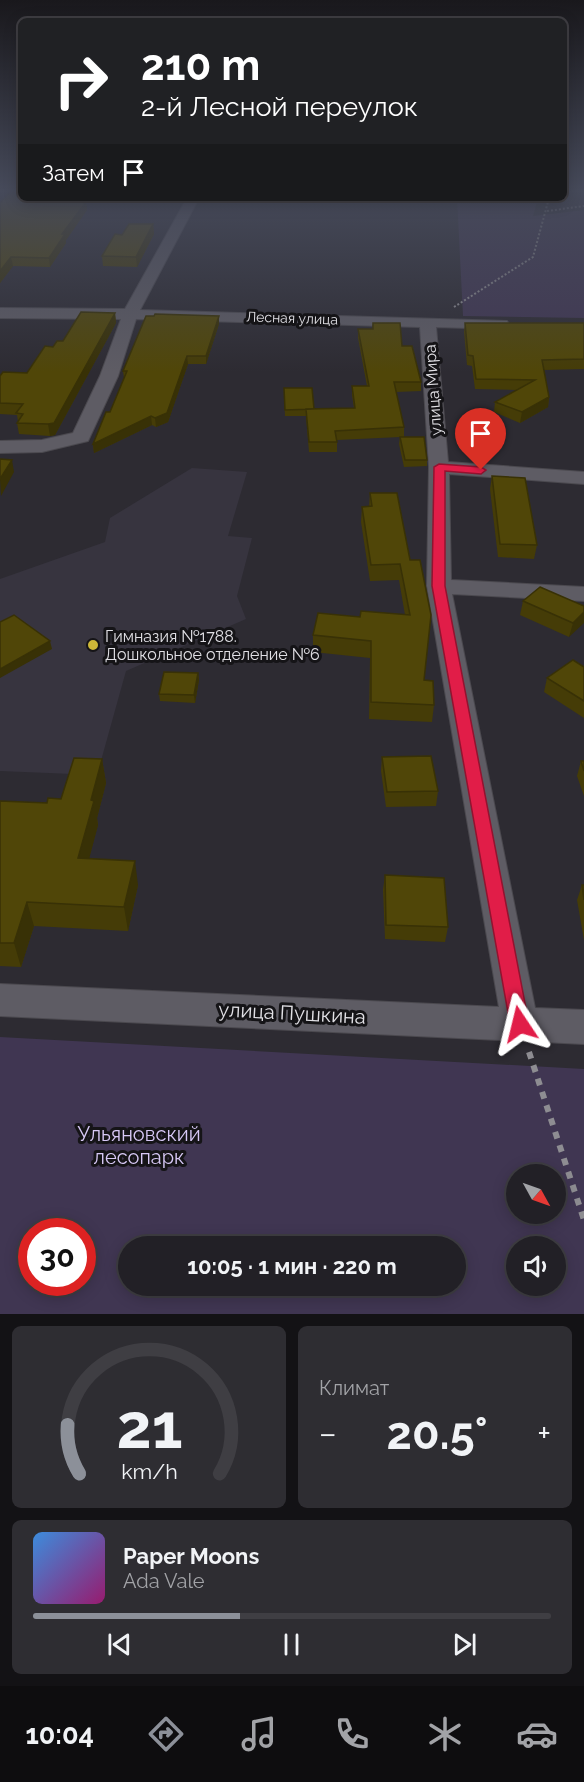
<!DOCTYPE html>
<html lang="ru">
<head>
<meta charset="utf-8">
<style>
  :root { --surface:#222026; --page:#2e2d32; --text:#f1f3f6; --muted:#a2a3a7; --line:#3f3e43; --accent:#8c9099 }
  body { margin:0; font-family:Raleway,sans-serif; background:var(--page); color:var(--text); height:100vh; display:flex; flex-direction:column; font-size:22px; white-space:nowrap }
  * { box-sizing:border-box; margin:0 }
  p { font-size:20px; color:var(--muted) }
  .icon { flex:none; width:33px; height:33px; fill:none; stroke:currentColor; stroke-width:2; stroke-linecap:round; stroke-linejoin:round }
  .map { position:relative; height:1314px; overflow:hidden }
  .details { display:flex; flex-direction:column; gap:12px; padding:12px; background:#131215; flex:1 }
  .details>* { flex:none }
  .hud { position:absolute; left:18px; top:18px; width:549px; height:183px; border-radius:9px; box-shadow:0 3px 15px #0003,0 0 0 2px var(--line); background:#202124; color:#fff; overflow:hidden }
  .needle { width:39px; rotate:130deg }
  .controls { position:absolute; left:506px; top:1164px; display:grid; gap:12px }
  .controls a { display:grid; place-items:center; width:60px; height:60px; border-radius:50%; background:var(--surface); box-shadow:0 3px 15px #0003,0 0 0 2px var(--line); font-size:30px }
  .speed { position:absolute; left:18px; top:1218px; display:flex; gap:12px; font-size:30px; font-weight:700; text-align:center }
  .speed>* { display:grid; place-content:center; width:78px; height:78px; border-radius:50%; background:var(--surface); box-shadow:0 3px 15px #0003,0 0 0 2px var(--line); line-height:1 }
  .speed .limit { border:9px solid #d22; background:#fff; color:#111 }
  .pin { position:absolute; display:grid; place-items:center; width:51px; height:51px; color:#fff; margin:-62px -26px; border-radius:50% 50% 50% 0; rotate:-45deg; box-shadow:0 0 6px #0007 }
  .pin .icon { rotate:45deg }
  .me { position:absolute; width:66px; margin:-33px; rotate:350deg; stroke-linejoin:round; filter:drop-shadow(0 0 4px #0008) }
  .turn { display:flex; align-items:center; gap:21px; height:126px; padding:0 24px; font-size:27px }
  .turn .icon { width:78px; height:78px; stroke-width:2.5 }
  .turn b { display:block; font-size:42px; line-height:51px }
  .then { display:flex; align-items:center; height:57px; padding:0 24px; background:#0003; gap:12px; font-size:22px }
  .big { font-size:45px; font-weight:700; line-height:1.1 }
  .details .widget { flex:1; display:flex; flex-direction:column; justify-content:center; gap:9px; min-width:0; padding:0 21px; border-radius:9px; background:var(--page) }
  .details .dial { align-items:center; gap:0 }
  .dial svg { height:156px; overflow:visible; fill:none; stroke:var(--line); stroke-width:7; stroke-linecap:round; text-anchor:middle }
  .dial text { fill:var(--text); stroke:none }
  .song { display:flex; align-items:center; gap:18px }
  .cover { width:72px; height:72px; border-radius:9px; background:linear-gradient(135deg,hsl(210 70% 55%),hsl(320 70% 35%)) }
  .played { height:6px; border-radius:3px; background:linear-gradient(90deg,var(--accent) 40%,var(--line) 40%) }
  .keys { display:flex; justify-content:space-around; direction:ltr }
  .heat { display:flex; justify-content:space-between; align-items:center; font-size:33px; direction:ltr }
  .details .tiles { flex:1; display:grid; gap:12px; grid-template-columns:1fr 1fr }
  .widget:last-child { grid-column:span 2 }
  .trip { position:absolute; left:118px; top:1236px; width:348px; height:60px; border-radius:30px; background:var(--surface); box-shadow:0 3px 15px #0003,0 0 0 2px var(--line); font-weight:700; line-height:60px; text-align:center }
  .menu { display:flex; height:96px; justify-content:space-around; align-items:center; background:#0e0d0f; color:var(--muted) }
  .menu .icon { width:42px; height:42px }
  .menu .selected { color:var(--accent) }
  .menu b { font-size:27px; color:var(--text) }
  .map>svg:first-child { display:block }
</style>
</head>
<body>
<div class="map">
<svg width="584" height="1314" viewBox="0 0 584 1314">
  <rect width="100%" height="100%" fill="#2d2b32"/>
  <path fill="#37343f" d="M192,468L247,472L228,536L252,538L237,596L246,619L126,671L97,775L0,771V579L105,542L110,518Z"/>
  <path fill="#403652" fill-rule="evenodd" d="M457,198H538L533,216L584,210V318L463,316Z
    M0,1037L584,1069V1314H0ZM516,1174H555V1214H516ZM32,1232H82V1282H32ZM129,1246H456V1286H129ZM516,1246H555V1286H516Z"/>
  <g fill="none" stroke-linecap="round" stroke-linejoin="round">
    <g stroke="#4b494f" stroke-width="2">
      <path id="minor" d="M187,198H199L140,310L507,321L509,324L501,329L436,327L448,462L584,472V484L449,474L451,580L584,587V601L452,594L535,1008L584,1010V1044L0,1016V984L499,1007L427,586L429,467L420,327L136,319L118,376L88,441L42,452L0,453V441L42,440L73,433L100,376L121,319L0,318V308L125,309Z"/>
    </g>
    <path stroke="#8e8d92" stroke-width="2" stroke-dasharray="2 2" stroke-linecap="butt" d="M547,211L584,206
      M454,307L533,257L549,198"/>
    <path stroke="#8e8d92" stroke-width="6" stroke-dasharray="7 7" stroke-linecap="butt" d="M529,1052L584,1220"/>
    <use href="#minor" fill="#5e5c64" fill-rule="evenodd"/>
  </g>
  <path fill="#453c07" d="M21,198H89L86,202L87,210L66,240V243L50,267L13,266L0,283V203Z
    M153,224L154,234L137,267L103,266L102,256L122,235Z
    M115,313L116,323L55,435L50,436L19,434L17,423L18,421L17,415L0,414V376L27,373L53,347Z
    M219,316V324L206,364H188L168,422L156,427L152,425L94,453L93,444L110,412L124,378L123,371Z
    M373,323L402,346L421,382V391L396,392L404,427V437L427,460V466L404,467L399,444L400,437L337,440V452H309L306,416H285L284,388L314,409L354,408L352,395V386H367L358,338V329H372Z
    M465,323H584V369L544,370L549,397L548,407L520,423L494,412L495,402L517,390L475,389L472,366L467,365L464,332Z
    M492,476L537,545L534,559L498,557L490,489Z
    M370,493H397L424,680L434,705L432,722L369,719L370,658L313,652V635L360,617L405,615L399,580L370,581L361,522L362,507H369Z
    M523,601L584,606L569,637L520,615Z
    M584,667V718L544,692L547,678Z
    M198,673L199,680L195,703L160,701L159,694Z
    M382,757L438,791L436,806L386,807L381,771Z
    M102,759L106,783L97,818L98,825L89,858L138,885L128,931L34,926L21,967L0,966V801L47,803L61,799Z
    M581,761H584V796L577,776Z
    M385,875L448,927L445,942L385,939L383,890Z
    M582,885H584V940L577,900Z"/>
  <path fill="#383106" d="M82,198H89L86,202L87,210L66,240V243L50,267L49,258Z
    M153,224L154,234L137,267L136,257Z
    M11,257L13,266L0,283V271Z
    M115,313L116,323L55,435L50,436L48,424Z
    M219,316V324L206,364V356Z
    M187,356L188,364L168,422L156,427L155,418Z
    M549,397L548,407L520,423L522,412Z
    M151,416L152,425L94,453L93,444Z
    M12,460L14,472L1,496L0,479Z
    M584,612V623L569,637L573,623Z
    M50,641L52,649L0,678V669Z
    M198,673L199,680L195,703L194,695Z
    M102,759L106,783L97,818L98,825L83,882L78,858L91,800Z
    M135,861L138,885L128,931L124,907Z
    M27,902L34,926L21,967L14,943Z"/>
  <path fill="#504608" stroke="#383106" stroke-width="1.5" d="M14,188H21V198H82L79,202H86L62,234H65L49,258L11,257L0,271V203Z
    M129,224H153L136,257L102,256L115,234L122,235Z
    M81,312L115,313L54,423L48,424L17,423L23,414L16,413L23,404L0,403V376L3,372L27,373L45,346L53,347L57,341H63Z
    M155,314L219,316L206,356H187L167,413L155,418L151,416L93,444L106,412H110L127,371H123L146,316H154Z
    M373,323H400L402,346H412L421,382H394L404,427L335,431L337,442H309L306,409L355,408L352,386H369L358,329H373Z
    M465,323H584V359L542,360L549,397L522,412L495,402L535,380L476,379L473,356L468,355Z
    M284,388H312L314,409L285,410Z
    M400,437H424L427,460H405Z
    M0,459L12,460L0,479Z
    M492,476L525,478L537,545L500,544Z
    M370,493H397L410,560H420L431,615L424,680L433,681L434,705L371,702V641L313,635L318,613L360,617L361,611L410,615L400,564L371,565L362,507L372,506Z
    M540,587L584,606V612L573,623L523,601Z
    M14,615L50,641L0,669V622Z
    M573,660L584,667V701L547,678Z
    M164,672L198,673L194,695L159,694Z
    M431,756L438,791L387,792L382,757Z
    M74,758L102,759L91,800L94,801L78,858L135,861L124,907L27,902L14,943H0V801L47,803L48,798L61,799Z
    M581,761H584V771Z
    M385,875L444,878L448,927L386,925Z
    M582,885H584V900Z"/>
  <linearGradient id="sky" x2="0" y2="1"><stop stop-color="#19181c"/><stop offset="0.51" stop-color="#464a5a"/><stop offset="1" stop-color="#464a5a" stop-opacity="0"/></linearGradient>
  <rect width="584" height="372" fill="url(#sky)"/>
  <path fill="#e11d48" stroke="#92132f" stroke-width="1.5" d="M439,464L481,467L486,470L481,474L445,471V586L529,1024L527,1030L520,1033L513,1030L510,1024L432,586L434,467Z"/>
  <circle fill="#ceb838" stroke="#151417" stroke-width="2" cx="93" cy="645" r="6"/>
  <g text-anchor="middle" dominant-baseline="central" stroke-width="6" stroke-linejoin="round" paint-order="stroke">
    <g font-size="14" fill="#e1e0e5" stroke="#151417">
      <text transform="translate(292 318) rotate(2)">Лесная улица</text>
    </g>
    <g font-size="16" fill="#e1e0e5" stroke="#151417">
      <text transform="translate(433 390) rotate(-94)">улица Мира</text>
    </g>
    <g font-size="16" fill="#e1e0e5" stroke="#151417" text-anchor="start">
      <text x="105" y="636">Гимназия №1788.<tspan x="105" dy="18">Дошкольное отделение №6</tspan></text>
    </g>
    <g font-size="20" fill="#e1e0e5" stroke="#151417">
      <text transform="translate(292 1013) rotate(3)">улица Пушкина</text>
    </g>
    <g font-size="20" fill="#d7c8f6" stroke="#151417">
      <text x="139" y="1134">Ульяновский<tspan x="139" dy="23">лесопарк</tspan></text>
    </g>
  </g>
</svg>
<div class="controls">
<a><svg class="needle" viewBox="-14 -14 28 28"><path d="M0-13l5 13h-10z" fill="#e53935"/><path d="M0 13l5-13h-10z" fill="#a2a3a7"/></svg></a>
<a><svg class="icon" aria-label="sound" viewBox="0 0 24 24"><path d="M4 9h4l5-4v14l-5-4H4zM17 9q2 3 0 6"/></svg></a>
</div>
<div class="speed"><div class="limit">30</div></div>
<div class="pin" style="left:481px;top:470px;background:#d93025"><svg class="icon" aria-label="arrive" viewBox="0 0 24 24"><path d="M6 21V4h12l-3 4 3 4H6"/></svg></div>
<svg class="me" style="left:520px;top:1024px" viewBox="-20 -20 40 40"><path d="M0-17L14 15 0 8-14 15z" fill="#e11d48" stroke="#fff" stroke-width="4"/></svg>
<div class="trip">10:05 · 1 мин · 220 m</div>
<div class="hud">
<div class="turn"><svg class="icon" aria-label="right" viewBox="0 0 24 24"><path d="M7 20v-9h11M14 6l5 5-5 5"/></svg><div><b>210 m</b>2-й Лесной переулок</div></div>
<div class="then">Затем<svg class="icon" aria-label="arrive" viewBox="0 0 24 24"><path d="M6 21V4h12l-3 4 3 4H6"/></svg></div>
</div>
</div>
<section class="details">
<div class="tiles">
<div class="widget dial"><svg viewBox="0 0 100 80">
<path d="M14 69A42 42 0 1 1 86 69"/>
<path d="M14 69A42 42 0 0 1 8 44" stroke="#8c9099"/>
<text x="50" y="56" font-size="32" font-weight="700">21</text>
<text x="50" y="72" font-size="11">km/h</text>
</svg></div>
<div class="widget"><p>Климат</p>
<div class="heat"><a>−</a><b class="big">20.5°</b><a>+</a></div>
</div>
<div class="widget">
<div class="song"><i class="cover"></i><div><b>Paper Moons</b><p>Ada Vale</p></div></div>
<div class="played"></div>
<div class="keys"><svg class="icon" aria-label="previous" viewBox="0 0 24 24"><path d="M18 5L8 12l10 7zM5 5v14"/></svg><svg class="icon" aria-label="pause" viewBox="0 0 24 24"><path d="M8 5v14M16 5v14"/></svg><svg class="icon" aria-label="next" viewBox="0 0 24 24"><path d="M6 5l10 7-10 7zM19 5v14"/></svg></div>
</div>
</div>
</section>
<nav class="menu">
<b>10:04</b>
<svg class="icon selected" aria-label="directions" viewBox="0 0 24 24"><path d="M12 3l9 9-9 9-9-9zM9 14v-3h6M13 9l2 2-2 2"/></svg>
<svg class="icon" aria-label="music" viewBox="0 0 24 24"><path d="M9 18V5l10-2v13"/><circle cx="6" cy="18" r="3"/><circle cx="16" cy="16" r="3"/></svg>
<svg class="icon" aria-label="phone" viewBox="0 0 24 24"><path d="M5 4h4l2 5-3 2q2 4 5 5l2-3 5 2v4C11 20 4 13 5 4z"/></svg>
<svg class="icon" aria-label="climate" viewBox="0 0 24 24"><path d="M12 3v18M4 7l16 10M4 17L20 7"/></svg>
<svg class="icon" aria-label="car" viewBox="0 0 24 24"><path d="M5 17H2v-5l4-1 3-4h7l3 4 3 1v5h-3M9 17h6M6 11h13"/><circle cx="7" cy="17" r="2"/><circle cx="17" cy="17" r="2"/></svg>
</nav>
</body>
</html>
